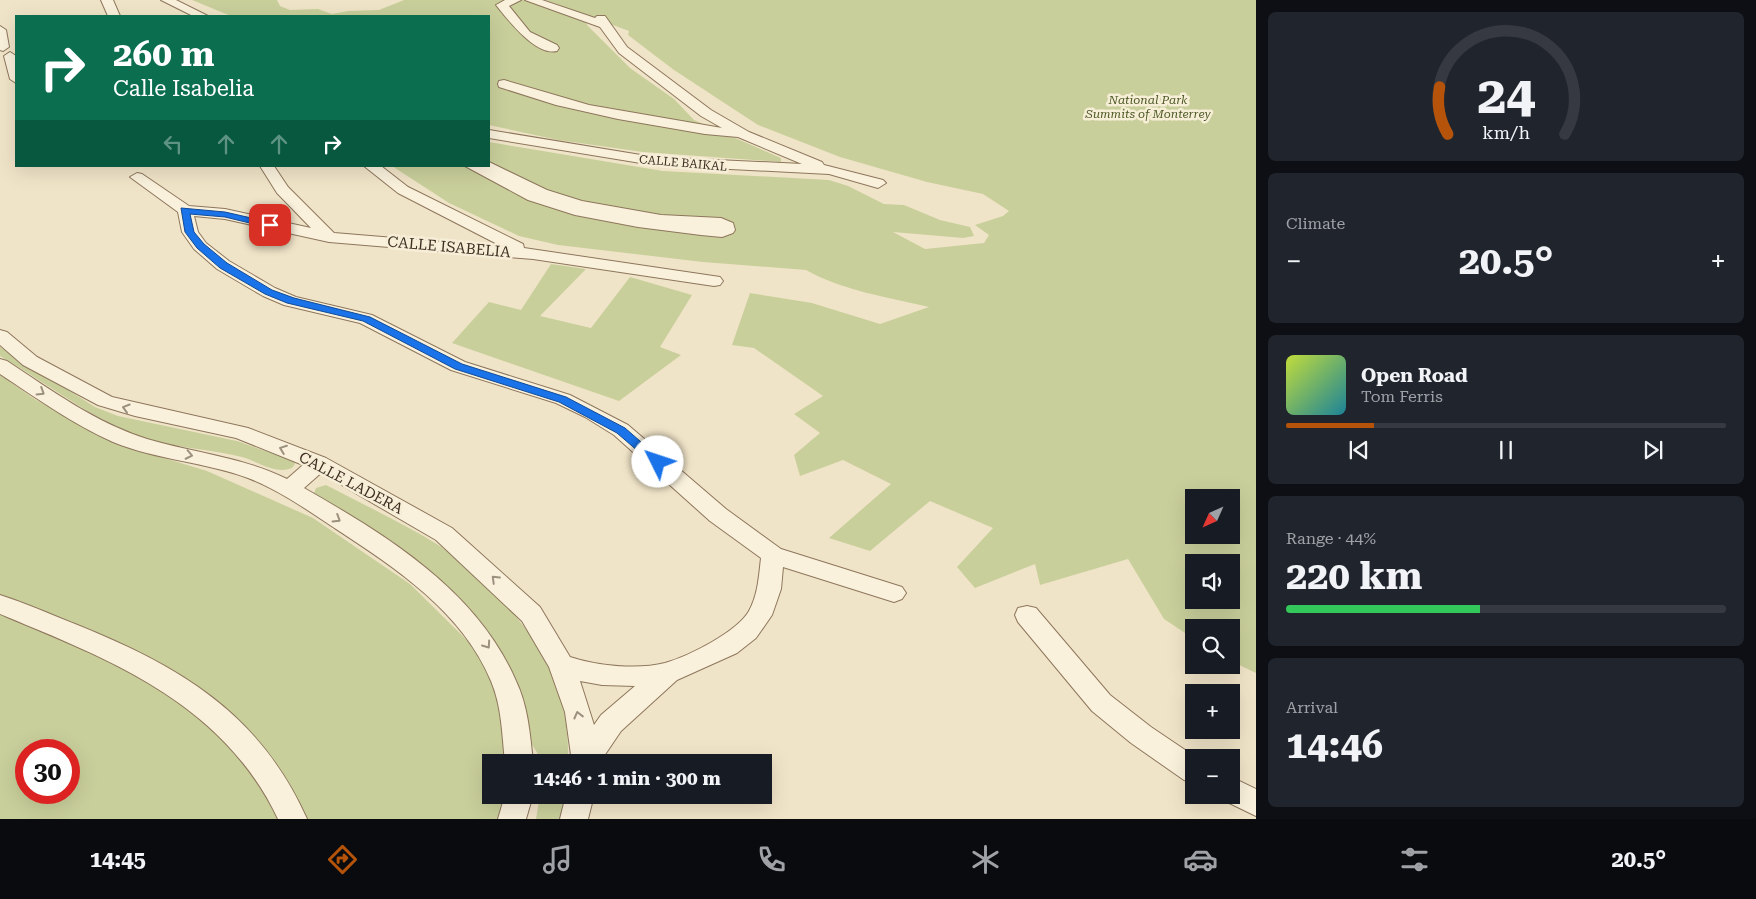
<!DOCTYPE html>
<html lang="en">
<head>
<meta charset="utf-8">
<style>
  :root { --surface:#171b24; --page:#20242c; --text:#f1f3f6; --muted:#9ea1a6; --line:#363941; --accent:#b45309 }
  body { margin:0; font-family:"Roboto Serif",serif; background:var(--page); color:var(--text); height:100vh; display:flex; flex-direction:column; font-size:19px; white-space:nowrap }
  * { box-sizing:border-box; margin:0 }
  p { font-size:16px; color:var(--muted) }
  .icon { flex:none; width:28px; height:28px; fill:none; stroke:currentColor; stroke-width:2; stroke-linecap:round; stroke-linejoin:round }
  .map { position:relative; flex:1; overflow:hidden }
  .side { display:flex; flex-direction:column; gap:12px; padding:12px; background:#0d0f14; width:500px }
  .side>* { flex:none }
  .guide { position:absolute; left:15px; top:15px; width:475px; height:152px; border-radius:0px; box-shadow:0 5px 20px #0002; background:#0b6e4f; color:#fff; overflow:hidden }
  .needle { width:32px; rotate:225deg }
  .tools { position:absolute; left:1185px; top:489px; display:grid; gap:10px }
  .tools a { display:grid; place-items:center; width:55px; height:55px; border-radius:0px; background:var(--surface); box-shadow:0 5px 20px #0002; font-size:25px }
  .speed { position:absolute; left:15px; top:739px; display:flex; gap:10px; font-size:25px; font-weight:700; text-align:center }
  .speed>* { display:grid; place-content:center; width:65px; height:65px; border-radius:50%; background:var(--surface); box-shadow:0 5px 20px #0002; line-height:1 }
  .speed .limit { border:8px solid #d22; background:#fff; color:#111 }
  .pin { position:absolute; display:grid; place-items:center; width:42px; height:42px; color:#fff; margin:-21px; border-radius:10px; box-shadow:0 2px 8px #0006 }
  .me { position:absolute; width:55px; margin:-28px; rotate:311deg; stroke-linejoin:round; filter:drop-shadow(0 0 4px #0008) }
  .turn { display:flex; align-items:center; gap:18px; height:105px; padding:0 15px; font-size:22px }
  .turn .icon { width:65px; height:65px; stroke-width:2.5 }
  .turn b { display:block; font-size:35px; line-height:42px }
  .lanes { display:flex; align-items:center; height:48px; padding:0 15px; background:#0003; justify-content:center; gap:25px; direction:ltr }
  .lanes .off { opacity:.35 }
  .big { font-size:38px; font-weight:700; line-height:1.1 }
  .side .widget { flex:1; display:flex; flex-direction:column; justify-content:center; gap:8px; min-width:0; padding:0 18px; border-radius:8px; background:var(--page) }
  .side .dial { align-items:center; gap:0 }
  .dial svg { height:130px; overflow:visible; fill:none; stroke:var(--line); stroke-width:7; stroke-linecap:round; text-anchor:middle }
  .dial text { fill:var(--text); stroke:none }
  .song { display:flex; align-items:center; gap:15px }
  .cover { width:60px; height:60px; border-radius:8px; background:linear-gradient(135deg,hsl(70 70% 55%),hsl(190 70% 35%)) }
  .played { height:5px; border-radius:2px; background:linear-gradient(90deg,var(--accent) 20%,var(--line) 20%) }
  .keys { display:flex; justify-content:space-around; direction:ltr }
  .heat { display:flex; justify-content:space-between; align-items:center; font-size:28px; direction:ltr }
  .charge { height:8px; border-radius:4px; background:linear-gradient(90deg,#34c759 44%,var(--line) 0) }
  .trip { position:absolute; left:482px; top:754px; width:290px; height:50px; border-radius:0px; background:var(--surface); box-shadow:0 5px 20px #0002; font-weight:700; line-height:50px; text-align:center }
  .tab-bar { display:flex; height:80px; justify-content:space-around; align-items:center; background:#090b0e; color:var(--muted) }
  .tab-bar .icon { width:35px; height:35px }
  .tab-bar .selected { color:var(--accent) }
  .tab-bar b { font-size:22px; color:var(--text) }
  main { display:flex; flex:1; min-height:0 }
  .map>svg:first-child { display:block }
</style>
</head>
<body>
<main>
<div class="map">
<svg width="1256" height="819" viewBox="0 0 1256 819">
  <rect width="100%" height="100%" fill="#f0e4c8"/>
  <path fill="#c9cf9b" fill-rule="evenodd" d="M192,0H277L280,6L290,10L318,9L332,14L348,11L379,10L404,0H539L583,18L588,26L630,68L674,99L694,120L781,158V162L643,152L558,140L489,125V16H231Z
    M546,0H1256V673L1231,661V628H1194V639L1164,619L1128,559L1040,585L1035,564L975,588L957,567L993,528L930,501L870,551L829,538L891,484L843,460L800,476L794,455L820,433L794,414L823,396L754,348L732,345L750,293L812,303L880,324L929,307C888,297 843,291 806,270L703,262L558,245L519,236L449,203L392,166H489V142L663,171L829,180L848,186L884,204L904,205L940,220L970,227L974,236L963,238L893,232L925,249L984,243L989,235L975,225L1003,216L1009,211L983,194L927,182L840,157L758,125L674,70L628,35L629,31ZM1194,498H1231V535H1194ZM1194,562H1231V600H1194Z
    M551,264L586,269L540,316L591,328L630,277L692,295L660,347L681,355L619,401L452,343L489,302L521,310Z
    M0,347L95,407L118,416L237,441L294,461L295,464L292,468C276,475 257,461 242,457C209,449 174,448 141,437C90,418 47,383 0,356Z
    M0,375L36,400L118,444L207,471L313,518L410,584L482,655L499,698L509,746L508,762H491V795H504L498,819H0ZM26,750H69V792H26Z
    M326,485C364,505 403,523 440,546C451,554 462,564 472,573C531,623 571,682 568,762H541C539,753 533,748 529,739C517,714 514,676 500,652C459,582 385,536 316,496L314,493L316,488Z
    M540,795H565L561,819H536Z"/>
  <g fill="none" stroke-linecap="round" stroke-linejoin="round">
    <g stroke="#8d765c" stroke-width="2">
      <path id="street" d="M101,0H113L120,16H108Z
        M161,0H176L208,16H193Z
        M505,0H521L509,6L530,32L557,45L559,48L557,51C536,56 508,20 496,5Z
        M525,0H542L595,18L597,16H605L627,47L711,110L749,132L822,162L824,165L883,180L886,183L878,188L829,174L653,165L489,138V130L653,157L802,164L738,137L705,134L618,119L556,105L499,87L498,84L499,81L504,80L589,105L722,128L701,116L619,53L600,27Z
        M0,26L6,30L9,47L3,51L0,50Z
        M10,52L16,56V83L10,79L4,56Z
        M489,162L547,190L582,201L661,215L721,218L733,223L735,230L733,233L722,237L701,235L638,227L575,215L528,200L465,166H489Z
        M260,166H274L288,187L334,233L503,247L398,193L364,166H381L408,187L523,244L524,248L720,277L723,281L720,285L714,286L533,259L329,242L225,219L194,216L198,232L206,243L229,261L275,288L296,297L372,315L465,362L570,395L628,425L726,509L781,549L902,587L906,593L902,599L894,602L783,567L781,589L772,615L756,638L737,653L677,680L621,731L600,762H572L565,712L549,667L522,621L436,540L321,473L304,488C386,535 477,590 516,681C528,706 530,734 533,762H505C502,735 502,707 491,681C462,611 394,567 333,527C306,509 279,490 248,478C205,462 157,460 113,442C73,424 36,398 0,374V359L7,361C51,390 96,423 147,439C194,453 243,457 287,479L303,465L236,438L135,416L98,405L23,365L0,345V330L7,332L37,357L112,397L248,428L326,458L452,528L540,607L570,657C597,666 638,670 665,663C689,656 737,632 749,611C758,595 759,575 761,558L710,521L614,435L585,417L556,403L451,370L360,323L284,305L263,296L217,269L194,249L182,232L178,212L130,177L137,173L142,174L189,206L225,209L311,228L277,193ZM580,681L602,685L635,686L601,715L594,725Z
        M0,595C25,603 50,614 75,624C179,666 259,712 307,819H278C223,703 111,660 0,614Z
        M1027,606L1036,608L1110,695L1151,727L1197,758H1194V783L1184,780L1131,743L1092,711L1018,622L1015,615L1018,608Z
        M1231,777L1256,789V816L1221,799L1219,795H1231Z
        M505,795H533L526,819H498Z
        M566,795H594L588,819H560Z"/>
    </g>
    <use href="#street" fill="#faf1dc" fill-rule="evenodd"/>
  </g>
  <defs><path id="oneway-chevron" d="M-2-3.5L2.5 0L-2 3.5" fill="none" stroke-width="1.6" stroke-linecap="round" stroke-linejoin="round" transform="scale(1.25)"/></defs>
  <g stroke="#9c907e">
    <use href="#oneway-chevron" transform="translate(41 392) rotate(32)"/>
    <use href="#oneway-chevron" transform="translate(126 408) rotate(-163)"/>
    <use href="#oneway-chevron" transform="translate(283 449) rotate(-159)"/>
    <use href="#oneway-chevron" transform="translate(189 455) rotate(12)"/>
    <use href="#oneway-chevron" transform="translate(337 519) rotate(32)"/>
    <use href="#oneway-chevron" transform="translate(495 579) rotate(-136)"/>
    <use href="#oneway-chevron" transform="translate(487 645) rotate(55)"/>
    <use href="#oneway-chevron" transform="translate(578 715) rotate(-104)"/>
  </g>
  <path fill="#1a73e8" stroke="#114b97" d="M181,208L225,212L273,223L274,225L270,228L225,217L190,214L194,232L204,244L227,263L272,290L294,298L370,317L462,364L566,397L625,428L664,462L658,466L654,465L617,433L559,402L455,369L363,321L287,303L265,294L220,268L197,248L185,232Z"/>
  <g text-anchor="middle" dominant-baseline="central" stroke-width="5" stroke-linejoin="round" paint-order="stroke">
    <g font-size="12" font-style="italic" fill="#4d5a26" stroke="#f7eed8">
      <text x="1148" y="100">National Park<tspan x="1148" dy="14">Summits of Monterrey</tspan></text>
    </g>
    <g font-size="12" fill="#3d2e20" stroke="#f7eed8">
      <text transform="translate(683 163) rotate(5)">CALLE BAIKAL</text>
    </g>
    <g font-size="15" fill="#3d2e20" stroke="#f7eed8">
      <text transform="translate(449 247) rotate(5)">CALLE ISABELIA</text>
      <text transform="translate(351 483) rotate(28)">CALLE LADERA</text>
    </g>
  </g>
</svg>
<div class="tools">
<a><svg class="needle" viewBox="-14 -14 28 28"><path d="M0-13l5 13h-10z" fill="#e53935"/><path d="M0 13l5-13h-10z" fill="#9ea1a6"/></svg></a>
<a><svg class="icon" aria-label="sound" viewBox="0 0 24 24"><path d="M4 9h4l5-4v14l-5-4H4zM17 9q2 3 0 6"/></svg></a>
<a><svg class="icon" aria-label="search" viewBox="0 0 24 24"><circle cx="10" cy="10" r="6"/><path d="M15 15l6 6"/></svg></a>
<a>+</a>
<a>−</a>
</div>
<div class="speed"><div class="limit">30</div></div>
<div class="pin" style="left:270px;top:225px;background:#d93025"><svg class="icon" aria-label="arrive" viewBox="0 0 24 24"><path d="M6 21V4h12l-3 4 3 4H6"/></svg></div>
<svg class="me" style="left:658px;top:462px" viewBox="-20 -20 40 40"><circle r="19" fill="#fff"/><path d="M0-13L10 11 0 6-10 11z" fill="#1a73e8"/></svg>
<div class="trip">14:46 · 1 min · 300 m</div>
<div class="guide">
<div class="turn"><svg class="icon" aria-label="right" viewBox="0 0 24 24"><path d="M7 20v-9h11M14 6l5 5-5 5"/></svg><div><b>260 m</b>Calle Isabelia</div></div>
<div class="lanes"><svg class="icon off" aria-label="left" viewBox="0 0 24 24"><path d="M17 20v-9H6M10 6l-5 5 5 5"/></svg><svg class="icon off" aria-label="ahead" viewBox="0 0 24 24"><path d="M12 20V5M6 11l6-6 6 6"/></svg><svg class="icon off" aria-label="ahead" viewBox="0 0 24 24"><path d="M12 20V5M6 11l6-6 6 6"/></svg><svg class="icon" aria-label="right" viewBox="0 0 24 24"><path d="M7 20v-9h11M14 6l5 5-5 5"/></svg></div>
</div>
</div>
<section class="side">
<div class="widget dial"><svg viewBox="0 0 100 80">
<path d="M14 69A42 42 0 1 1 86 69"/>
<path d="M14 69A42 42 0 0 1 9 40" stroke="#b45309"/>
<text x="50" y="56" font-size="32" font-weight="700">24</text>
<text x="50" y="72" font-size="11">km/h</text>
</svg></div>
<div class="widget"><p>Climate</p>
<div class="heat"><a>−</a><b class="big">20.5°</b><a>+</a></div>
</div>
<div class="widget">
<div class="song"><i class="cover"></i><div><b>Open Road</b><p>Tom Ferris</p></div></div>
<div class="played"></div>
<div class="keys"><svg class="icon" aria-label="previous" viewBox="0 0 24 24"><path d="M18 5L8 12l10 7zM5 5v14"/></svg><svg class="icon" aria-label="pause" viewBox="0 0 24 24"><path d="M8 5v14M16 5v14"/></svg><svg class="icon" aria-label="next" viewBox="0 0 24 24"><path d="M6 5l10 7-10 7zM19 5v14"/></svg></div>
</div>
<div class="widget"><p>Range · 44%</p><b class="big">220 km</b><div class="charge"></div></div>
<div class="widget"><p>Arrival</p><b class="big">14:46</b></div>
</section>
</main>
<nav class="tab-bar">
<b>14:45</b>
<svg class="icon selected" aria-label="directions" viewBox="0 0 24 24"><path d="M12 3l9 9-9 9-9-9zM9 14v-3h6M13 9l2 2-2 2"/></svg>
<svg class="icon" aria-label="music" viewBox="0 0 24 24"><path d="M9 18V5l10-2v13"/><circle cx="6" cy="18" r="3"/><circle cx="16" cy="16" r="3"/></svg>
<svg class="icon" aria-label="phone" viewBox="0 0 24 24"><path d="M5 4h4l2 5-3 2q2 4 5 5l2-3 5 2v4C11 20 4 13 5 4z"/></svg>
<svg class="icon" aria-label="climate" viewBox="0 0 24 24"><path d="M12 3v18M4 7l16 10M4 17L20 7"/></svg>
<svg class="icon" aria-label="car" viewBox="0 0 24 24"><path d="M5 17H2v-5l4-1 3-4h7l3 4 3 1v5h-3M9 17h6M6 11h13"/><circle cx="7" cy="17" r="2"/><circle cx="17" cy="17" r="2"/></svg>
<svg class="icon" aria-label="filters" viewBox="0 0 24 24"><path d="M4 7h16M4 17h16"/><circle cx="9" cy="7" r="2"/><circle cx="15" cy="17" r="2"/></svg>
<b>20.5°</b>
</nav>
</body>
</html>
